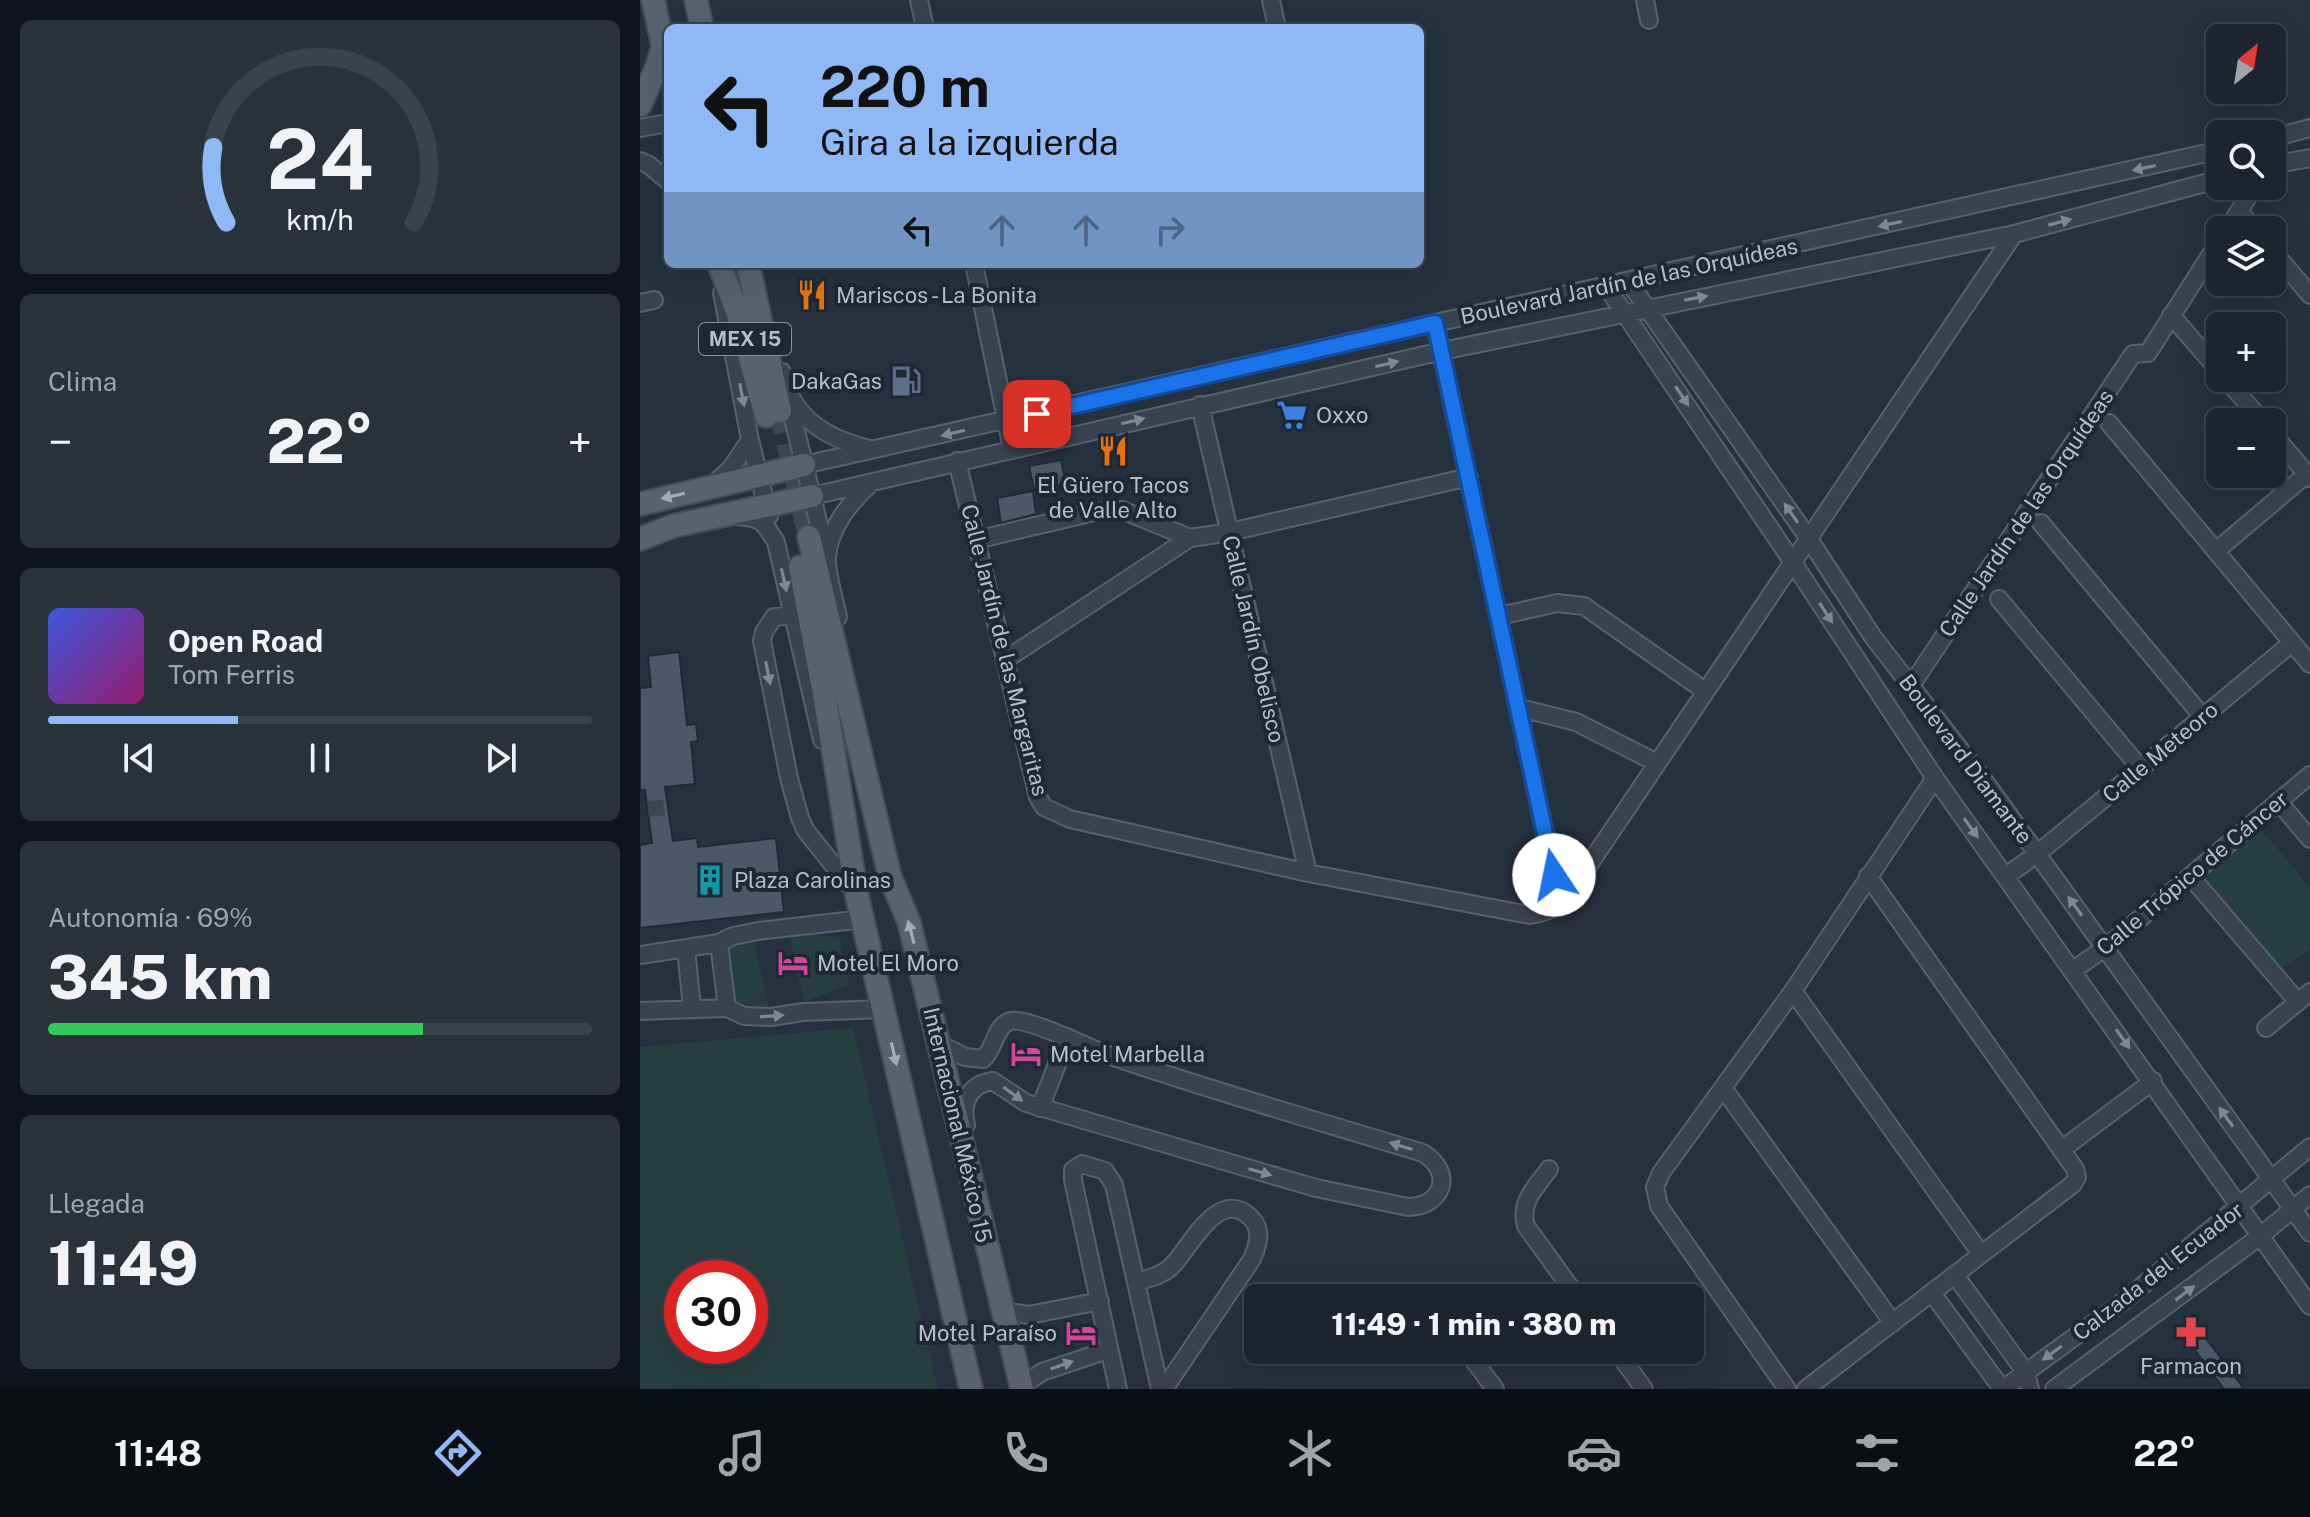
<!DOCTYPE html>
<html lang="es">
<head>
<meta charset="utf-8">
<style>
  :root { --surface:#1c252f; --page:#29313b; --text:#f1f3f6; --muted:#a0a5aa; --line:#3a424b; --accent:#8eb9f6 }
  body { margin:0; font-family:"Public Sans",sans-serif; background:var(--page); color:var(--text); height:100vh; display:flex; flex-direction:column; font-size:30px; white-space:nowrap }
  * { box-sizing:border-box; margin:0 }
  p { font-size:26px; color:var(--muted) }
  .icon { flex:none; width:44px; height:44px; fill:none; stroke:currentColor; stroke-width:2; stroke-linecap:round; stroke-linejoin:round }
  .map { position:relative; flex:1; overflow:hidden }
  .side { display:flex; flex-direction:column; gap:20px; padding:20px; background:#0f141a; width:640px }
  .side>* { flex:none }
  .guide { position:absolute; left:24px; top:24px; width:760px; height:244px; border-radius:12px; box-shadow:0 8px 32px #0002,0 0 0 2px var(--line); background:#8eb9f6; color:#111; overflow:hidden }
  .needle { width:52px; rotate:30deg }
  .tools { position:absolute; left:1566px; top:24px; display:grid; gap:16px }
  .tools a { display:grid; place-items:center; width:80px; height:80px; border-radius:12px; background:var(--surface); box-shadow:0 8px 32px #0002,0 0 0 2px var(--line); font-size:40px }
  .speed { position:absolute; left:24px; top:1260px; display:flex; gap:16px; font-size:40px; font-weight:700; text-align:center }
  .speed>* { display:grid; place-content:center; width:104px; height:104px; border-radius:50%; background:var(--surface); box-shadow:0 8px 32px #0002,0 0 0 2px var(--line); line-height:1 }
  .speed .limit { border:12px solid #d22; background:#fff; color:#111 }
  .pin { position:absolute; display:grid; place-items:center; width:68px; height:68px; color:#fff; margin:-34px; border-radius:16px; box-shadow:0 4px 12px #0006 }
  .me { position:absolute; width:88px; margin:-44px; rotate:349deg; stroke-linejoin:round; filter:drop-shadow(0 0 6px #0008) }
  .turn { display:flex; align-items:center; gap:28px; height:168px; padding:0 24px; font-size:36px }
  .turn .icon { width:104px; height:104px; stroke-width:2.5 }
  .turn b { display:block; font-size:56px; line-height:68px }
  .lanes { display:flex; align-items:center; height:76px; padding:0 24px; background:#0003; justify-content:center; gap:40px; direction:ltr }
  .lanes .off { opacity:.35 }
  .big { font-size:60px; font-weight:800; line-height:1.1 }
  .side .widget { flex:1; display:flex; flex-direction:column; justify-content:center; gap:12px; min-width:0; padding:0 28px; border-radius:12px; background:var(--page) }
  .side .dial { align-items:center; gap:0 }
  .dial svg { height:208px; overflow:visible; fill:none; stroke:var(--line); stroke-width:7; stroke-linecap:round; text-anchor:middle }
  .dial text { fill:var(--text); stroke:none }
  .song { display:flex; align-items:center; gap:24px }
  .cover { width:96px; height:96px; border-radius:12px; background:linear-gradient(135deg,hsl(230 70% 55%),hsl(320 70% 35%)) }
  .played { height:8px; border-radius:4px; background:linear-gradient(90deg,var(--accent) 35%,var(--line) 35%) }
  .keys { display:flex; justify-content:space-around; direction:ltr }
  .heat { display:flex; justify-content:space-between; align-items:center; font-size:44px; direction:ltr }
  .charge { height:12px; border-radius:6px; background:linear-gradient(90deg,#34c759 69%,var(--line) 0) }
  .trip { position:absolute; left:604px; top:1284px; width:460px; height:80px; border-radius:12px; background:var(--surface); box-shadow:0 8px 32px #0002,0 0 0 2px var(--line); font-weight:800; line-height:80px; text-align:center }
  .dock { display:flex; height:128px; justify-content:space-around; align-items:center; background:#0b0f13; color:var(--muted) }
  .dock .icon { width:56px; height:56px }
  .dock .current { color:var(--accent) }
  .dock b { font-size:36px; color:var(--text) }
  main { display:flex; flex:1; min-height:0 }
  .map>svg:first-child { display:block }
</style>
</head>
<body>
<main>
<section class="side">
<div class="widget dial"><svg viewBox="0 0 100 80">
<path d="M14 69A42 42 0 1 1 86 69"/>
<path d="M14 69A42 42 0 0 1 9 40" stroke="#8eb9f6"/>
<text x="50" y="56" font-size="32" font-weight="700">24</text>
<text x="50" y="72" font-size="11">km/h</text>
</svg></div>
<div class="widget"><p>Clima</p>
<div class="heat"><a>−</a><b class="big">22°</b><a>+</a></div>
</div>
<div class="widget">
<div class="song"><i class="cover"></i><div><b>Open Road</b><p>Tom Ferris</p></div></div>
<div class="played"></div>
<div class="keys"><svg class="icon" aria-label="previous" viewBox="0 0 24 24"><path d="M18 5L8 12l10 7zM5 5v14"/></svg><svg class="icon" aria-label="pause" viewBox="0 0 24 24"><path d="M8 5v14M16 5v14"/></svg><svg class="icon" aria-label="next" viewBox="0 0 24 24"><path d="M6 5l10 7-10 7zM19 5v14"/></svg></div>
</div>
<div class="widget"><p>Autonomía · 69%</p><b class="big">345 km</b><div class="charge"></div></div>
<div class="widget"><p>Llegada</p><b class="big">11:49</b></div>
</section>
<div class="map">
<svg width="1670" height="1389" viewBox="0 0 1670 1389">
  <rect width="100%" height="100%" fill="#25313f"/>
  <path fill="#273e40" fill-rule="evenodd" d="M1619,827L1670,887V949L1639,971L1563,876Z
    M149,932L199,937L209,985L164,1002Z
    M113,937L129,1008L107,1011L96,1003L90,944Z
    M213,1028L298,1389H0V1047ZM42,1278H110V1346H42Z"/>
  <path fill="#4b5868" stroke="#202a36" stroke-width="2" d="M421,460L426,484L394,490L389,466Z
    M393,491L396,514L361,523L357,498Z
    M39,652L47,725L56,724L58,741L51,742L55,784L25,787L33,841L57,838L58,847L136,838L144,912L0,928V845L12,843L5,790H0V688L11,687L8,656Z
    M1559,1329L1604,1389H1584L1545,1337Z"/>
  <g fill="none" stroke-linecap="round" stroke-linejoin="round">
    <path stroke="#3b4654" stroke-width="16" stroke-dasharray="16 8" stroke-linecap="butt" d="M8,809L28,807"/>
    <path stroke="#3b4654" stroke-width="22" stroke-dasharray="22 11" stroke-linecap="butt" d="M140,411L169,537"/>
    <g stroke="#57616d" stroke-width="20">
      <path id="minor" d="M279,0L285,28
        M631,0L637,28
        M1005,0L1009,20
        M0,128L28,123
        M1632,138L1670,128
        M0,161L9,165L28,181
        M1632,165L1670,158
        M1599,211L1615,230
        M1587,230L1615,186
        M1632,250L1670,295
        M334,264L372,449
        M988,281L1169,539L1233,637L1346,783L1670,1233
        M966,286L1152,561L1295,778L1670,1306
        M0,303L14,300
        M1531,315L1580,372
        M795,323L920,903
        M142,372C152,418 187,439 230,449
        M1585,378L1623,422
        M149,402L186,554
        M560,405L668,873
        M1469,423L1670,664
        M1632,433L1670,478
        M110,440L129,516
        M317,461L398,797L404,807L430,819L668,873L889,915C915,912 920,903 936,884L1374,234
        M164,465L795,323L1580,150
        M73,485L91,468L110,440L82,293
        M172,496L802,351L1374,234L1580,179
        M95,516C121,517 123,521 136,542L182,740
        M1401,523L1562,716
        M336,540L454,512L482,510L550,538L590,532L829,477
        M1576,551L1667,474
        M1359,599L1501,769
        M152,615L134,617L124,632L122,641L149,778L160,818L166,831L214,891
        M859,616L917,603L944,606L1065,691
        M198,617C195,599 187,578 187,560C187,530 211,501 231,483
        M365,660L550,538
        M1272,684L1493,354L1508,353L1580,240
        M880,708L936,722L1017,763
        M1638,801L1670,839
        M1366,876L1397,854L1652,643
        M1550,876L1658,1002
        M79,943L87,1008
        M46,949L52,1008
        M0,955L79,943L93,936L118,931L223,919
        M1433,970L1465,948L1670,775
        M1153,991L1341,1254
        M0,1011L87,1008L104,1016L131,1017L163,1012L243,1009
        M1626,1028L1670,992
        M299,1044L325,1057L343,1059C355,1049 355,1025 371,1021C387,1017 449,1048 468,1055C572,1091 678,1121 783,1153C814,1172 804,1206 768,1207L676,1188L386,1103L353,1081C329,1084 321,1103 326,1125
        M1083,1088L1253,1323
        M400,1108L427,1039
        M1421,1150L1513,1081
        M909,1169C896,1187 879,1202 886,1226L938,1298
        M1315,1275L1386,1373L1390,1389
        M496,1282C509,1278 521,1276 531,1267C549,1250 578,1185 611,1218C623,1230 618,1245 612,1259L524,1389
        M1292,1293L1362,1389
        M363,1311L389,1315L460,1301
        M826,1350L855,1389
        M976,1350L1004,1389
        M383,1389V1385L402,1372L468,1350
        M478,1389L433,1180V1170L442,1164L465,1171L474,1185L520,1389
        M1147,1389L1019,1206L1015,1187L1021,1173L1153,991L1295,778
        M1166,1389L1433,1184L1437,1177L1435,1169L1228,876
        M1363,1389L1484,1301L1670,1147
        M1414,1389L1619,1237L1670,1195"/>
    </g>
    <g stroke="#434c58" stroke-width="26">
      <path id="major" d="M13,0L28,68
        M56,0L62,28
        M0,105L17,67L23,47
        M79,264L97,311L126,416
        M108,264L140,411
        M0,504L164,465
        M169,537L250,877L269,922L382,1389
        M0,539L33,526L172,496
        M160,567L184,694L217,896L331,1389"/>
    </g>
    <use href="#minor" stroke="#39434f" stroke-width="16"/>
    <use href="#major" stroke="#57626f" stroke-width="22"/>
  </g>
  <defs><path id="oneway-solid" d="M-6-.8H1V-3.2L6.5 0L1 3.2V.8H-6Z" transform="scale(2)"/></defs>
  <g fill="#7e8793">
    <use href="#oneway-solid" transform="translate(1504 168) rotate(168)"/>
    <use href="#oneway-solid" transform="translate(1420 222) rotate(-15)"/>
    <use href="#oneway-solid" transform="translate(1250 224) rotate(168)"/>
    <use href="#oneway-solid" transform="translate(1056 298) rotate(-11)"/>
    <use href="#oneway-solid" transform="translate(747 364) rotate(-13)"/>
    <use href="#oneway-solid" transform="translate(102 395) rotate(79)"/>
    <use href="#oneway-solid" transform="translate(1042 396) rotate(56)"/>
    <use href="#oneway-solid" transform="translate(493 421) rotate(-13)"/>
    <use href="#oneway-solid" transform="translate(313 433) rotate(167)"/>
    <use href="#oneway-solid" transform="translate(1151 513) rotate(-125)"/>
    <use href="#oneway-solid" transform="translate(144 580) rotate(77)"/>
    <use href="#oneway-solid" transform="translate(1186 613) rotate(57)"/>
    <use href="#oneway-solid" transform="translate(128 673) rotate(79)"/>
    <use href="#oneway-solid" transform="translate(1331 828) rotate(54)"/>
    <use href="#oneway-solid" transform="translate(1435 906) rotate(-126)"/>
    <use href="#oneway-solid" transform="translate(132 1016) rotate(-4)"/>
    <use href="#oneway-solid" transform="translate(1483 1039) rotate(54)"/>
    <use href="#oneway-solid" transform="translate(373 1094) rotate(36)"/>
    <use href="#oneway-solid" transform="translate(1586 1117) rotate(-126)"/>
    <use href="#oneway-solid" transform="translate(761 1146) rotate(-163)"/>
    <use href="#oneway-solid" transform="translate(620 1172) rotate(16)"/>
    <use href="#oneway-solid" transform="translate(1545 1293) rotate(-37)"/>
    <use href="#oneway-solid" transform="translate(1412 1353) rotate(144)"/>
    <use href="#oneway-solid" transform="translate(422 1365) rotate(-19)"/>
  </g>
  <g fill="#a3acb8">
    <use href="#oneway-solid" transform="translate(33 496) rotate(167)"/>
    <use href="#oneway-solid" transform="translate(271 932) rotate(-105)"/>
    <use href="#oneway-solid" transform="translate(254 1054) rotate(77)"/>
  </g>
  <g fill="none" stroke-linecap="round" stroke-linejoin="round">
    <g stroke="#114b97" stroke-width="20">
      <path id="route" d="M397,414L795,323L914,875"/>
    </g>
    <use href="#route" stroke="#1a73e8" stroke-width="14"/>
  </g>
  <defs>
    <g id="restaurant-bare" transform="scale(2.4)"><path d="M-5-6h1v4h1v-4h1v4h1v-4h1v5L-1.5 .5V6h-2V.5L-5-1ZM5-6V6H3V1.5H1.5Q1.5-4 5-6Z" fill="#e8710a" stroke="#1e2834" stroke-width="2.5" paint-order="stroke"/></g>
    <g id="fuel-bare" transform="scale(2.4)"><path d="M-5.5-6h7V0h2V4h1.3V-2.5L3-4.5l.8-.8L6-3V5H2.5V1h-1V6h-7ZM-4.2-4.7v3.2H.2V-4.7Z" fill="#5c6f8a" stroke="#1e2834" stroke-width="2.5" paint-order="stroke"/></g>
    <g id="supermarket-bare" transform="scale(2.4)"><path d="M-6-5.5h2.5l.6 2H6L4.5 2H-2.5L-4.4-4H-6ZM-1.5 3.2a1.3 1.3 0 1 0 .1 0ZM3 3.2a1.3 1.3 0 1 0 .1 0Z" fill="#3f7fe0" stroke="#1e2834" stroke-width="2.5" paint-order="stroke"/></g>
    <g id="building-bare" transform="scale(2.4)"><path d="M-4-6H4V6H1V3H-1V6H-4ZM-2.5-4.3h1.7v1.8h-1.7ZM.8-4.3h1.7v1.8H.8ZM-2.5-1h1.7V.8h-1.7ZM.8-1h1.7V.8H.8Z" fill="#0f9aa8" stroke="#1e2834" stroke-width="2.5" paint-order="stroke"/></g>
    <g id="hotel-bare" transform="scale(2.4)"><path d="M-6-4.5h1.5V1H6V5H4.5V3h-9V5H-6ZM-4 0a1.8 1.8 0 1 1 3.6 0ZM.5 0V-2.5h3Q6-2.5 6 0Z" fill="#d1479c" stroke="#1e2834" stroke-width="2.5" paint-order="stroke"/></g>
    <g id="pharmacy-bare" transform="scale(2.4)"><path d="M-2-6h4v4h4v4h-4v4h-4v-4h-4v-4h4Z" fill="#e0444e" stroke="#1e2834" stroke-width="2.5" paint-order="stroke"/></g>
  </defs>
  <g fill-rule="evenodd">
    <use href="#restaurant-bare" x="172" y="295"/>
    <use href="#fuel-bare" x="266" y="381"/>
    <use href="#supermarket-bare" x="652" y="415"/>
    <use href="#restaurant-bare" x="473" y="451"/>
    <use href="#building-bare" x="70" y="880"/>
    <use href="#hotel-bare" x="153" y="963"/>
    <use href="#hotel-bare" x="386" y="1054"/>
    <use href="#pharmacy-bare" x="1551" y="1332"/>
    <use href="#hotel-bare" x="441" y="1333"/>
  </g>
  <g text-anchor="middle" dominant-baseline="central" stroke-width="8" stroke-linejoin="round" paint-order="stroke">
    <rect fill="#1e2834" stroke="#88919d" stroke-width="2" x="59" y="323" width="92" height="32" rx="6"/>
    <g font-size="20" font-weight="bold" fill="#b6beca">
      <text x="105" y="339">MEX 15</text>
    </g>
    <g font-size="22" fill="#b6beca" stroke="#1e2834">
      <text transform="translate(989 281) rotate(-12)">Boulevard Jardín de las Orquídeas</text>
      <text transform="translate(1386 513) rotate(-56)">Calle Jardín de las Orquídeas</text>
      <text transform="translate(614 639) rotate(77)">Calle Jardín Obelisco</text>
      <text transform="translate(365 650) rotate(76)">Calle Jardín de las Margaritas</text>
      <text transform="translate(1520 752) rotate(-40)">Calle Meteoro</text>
      <text transform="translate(1326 759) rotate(53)">Boulevard Diamante</text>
      <text transform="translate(1552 873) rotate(-40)">Calle Trópico de Cáncer</text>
      <text transform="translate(318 1125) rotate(77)">Internacional México 15</text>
      <text transform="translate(1518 1271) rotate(-38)">Calzada del Ecuador</text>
    </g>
    <g font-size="22" fill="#b6beca" stroke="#1e2834" text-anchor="start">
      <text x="196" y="295">Mariscos - La Bonita</text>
      <text x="242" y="381" text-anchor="end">DakaGas</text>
      <text x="676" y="415">Oxxo</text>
      <text x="473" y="485" text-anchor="middle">El Güero Tacos<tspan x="473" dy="25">de Valle Alto</tspan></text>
      <text x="94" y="880">Plaza Carolinas</text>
      <text x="177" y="963">Motel El Moro</text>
      <text x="410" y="1054">Motel Marbella</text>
      <text x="417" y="1333" text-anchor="end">Motel Paraíso</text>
      <text x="1551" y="1366" text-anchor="middle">Farmacon</text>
    </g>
  </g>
</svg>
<div class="tools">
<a><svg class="needle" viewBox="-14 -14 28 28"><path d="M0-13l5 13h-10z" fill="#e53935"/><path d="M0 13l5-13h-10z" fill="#a0a5aa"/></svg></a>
<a><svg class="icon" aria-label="search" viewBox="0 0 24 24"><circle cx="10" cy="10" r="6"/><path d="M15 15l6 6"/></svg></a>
<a><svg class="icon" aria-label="layers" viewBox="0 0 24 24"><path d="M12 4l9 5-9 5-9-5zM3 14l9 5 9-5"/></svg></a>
<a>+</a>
<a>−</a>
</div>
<div class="speed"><div class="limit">30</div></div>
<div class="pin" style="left:397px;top:414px;background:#d93025"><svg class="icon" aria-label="arrive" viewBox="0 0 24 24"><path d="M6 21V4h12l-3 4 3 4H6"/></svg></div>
<svg class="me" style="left:914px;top:875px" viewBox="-20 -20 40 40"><circle r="19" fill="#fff"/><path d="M0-13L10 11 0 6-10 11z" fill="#1a73e8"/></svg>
<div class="trip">11:49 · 1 min · 380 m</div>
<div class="guide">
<div class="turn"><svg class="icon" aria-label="left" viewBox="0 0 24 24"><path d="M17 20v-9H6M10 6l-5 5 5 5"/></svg><div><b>220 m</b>Gira a la izquierda</div></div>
<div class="lanes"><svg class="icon" aria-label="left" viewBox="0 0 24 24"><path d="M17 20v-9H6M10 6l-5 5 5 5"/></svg><svg class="icon off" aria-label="ahead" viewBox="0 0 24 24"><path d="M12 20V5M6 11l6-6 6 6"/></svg><svg class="icon off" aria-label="ahead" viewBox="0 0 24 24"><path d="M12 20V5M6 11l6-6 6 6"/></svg><svg class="icon off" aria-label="right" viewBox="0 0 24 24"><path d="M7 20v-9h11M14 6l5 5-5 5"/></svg></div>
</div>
</div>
</main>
<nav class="dock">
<b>11:48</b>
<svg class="icon current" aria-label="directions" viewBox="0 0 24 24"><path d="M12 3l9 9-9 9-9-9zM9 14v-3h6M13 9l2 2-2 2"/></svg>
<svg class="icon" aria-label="music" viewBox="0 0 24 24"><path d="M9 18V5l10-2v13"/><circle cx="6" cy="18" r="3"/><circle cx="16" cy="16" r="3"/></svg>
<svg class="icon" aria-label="phone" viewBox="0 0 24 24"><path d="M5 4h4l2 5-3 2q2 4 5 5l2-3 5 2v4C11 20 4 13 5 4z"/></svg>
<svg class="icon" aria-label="climate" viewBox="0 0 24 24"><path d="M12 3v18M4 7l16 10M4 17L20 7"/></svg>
<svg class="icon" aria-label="car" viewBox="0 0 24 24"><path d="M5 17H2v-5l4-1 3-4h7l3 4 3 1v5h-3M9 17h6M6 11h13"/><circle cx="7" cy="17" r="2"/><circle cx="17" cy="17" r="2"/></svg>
<svg class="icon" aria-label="filters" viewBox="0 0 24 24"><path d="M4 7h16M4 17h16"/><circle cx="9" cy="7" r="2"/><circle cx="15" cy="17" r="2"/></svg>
<b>22°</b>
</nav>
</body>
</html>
